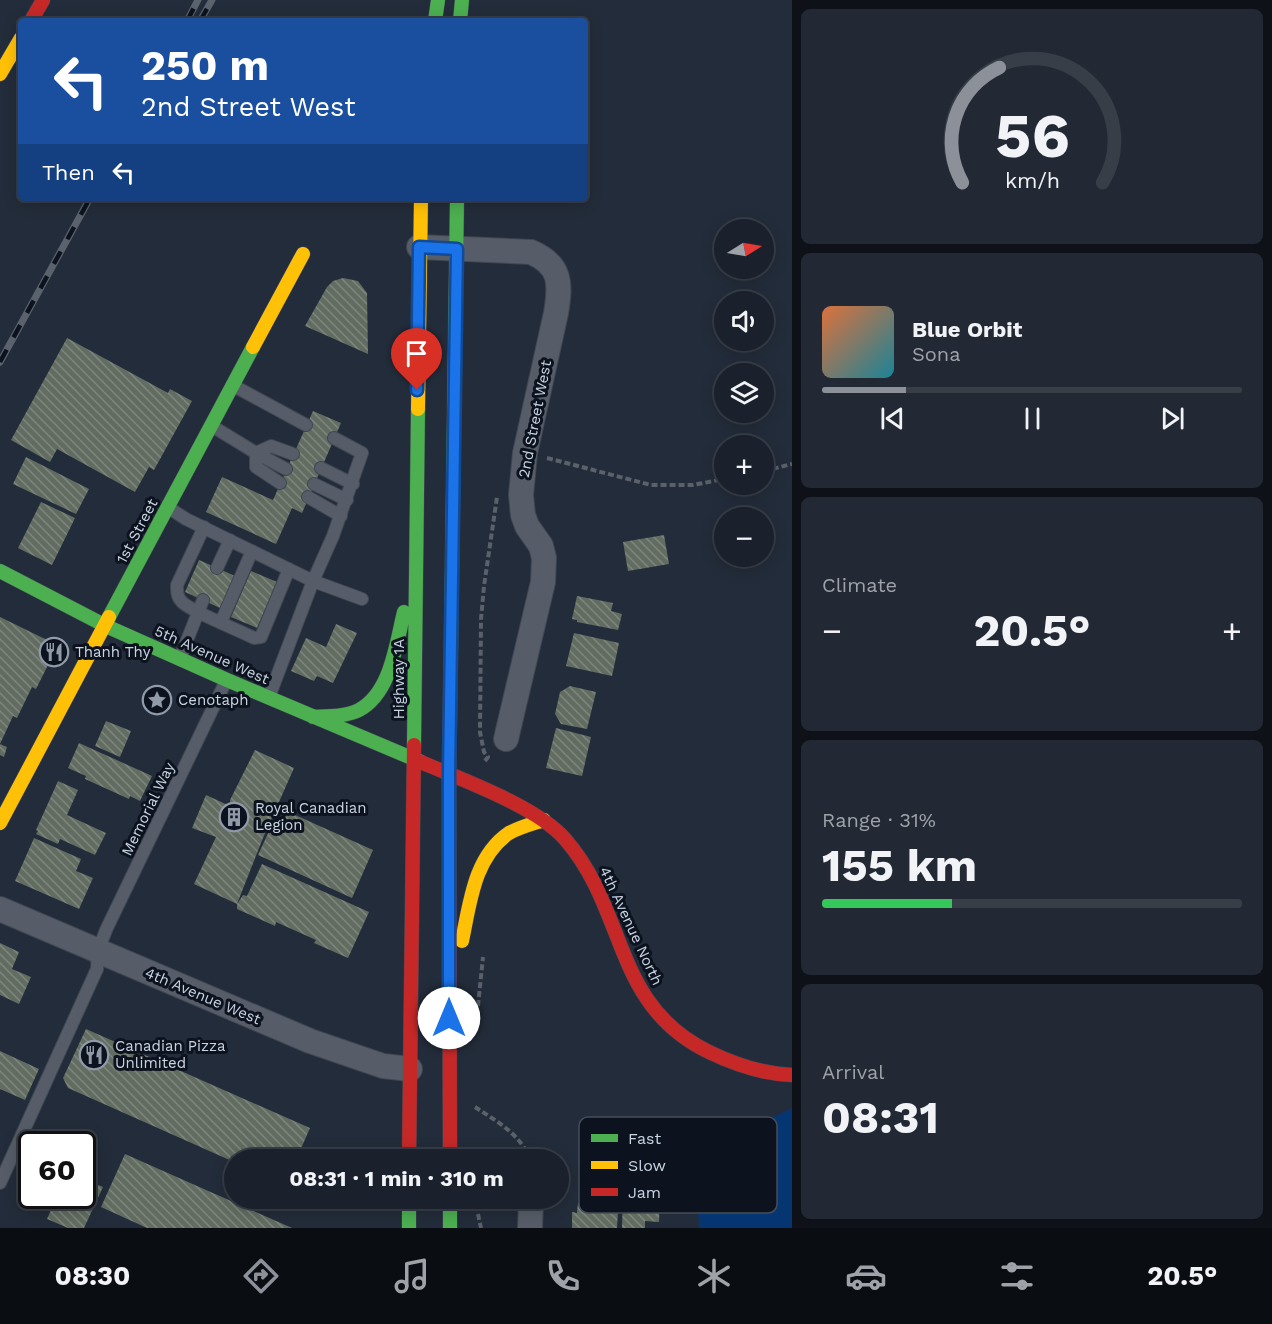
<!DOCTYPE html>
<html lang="en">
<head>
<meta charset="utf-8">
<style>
  :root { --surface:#1a212c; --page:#232934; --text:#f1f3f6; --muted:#9fa3a9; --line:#383e48; --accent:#8c9099 }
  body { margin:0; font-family:"Work Sans",sans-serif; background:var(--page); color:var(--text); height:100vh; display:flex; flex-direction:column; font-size:22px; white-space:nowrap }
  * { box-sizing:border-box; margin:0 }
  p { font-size:20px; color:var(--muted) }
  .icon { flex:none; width:33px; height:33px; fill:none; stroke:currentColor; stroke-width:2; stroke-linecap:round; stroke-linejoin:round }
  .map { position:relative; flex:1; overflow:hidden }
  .sheet { display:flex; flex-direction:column; gap:9px; padding:9px; background:#0e1218; width:480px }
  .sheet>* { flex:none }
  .guide { position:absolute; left:18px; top:18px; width:570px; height:183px; border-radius:6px; box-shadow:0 3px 15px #0003,0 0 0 2px var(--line); background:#1a4fa0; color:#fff; overflow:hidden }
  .needle { width:39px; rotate:79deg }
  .buttons { position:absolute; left:714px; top:219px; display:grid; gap:12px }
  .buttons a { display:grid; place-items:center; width:60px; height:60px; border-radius:50%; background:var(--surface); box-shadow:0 3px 15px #0003,0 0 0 2px var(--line); font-size:30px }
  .speed { position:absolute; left:18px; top:1131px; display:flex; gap:12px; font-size:30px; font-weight:700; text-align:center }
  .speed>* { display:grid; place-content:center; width:78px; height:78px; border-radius:50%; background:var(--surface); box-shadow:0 3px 15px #0003,0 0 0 2px var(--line); line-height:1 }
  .speed .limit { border:3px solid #111; border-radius:9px; background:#fff; color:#111 }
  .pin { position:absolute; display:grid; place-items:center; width:51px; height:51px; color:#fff; margin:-62px -26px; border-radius:50% 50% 50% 0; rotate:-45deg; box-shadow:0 0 6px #0007 }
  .pin .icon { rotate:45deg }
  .me { position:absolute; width:66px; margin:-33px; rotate:0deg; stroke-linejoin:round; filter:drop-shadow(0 0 4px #0008) }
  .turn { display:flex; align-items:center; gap:21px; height:126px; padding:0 24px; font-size:27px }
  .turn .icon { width:78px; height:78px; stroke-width:2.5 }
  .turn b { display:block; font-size:42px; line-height:51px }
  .then { display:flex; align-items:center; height:57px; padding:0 24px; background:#0003; gap:12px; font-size:22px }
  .big { font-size:45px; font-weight:700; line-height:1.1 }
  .sheet .widget { flex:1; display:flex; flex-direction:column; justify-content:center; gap:9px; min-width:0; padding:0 21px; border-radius:9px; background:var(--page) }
  .sheet .dial { align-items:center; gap:0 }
  .dial svg { height:156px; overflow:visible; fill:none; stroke:var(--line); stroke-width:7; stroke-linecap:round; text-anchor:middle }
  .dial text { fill:var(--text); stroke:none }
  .song { display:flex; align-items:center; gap:18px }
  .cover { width:72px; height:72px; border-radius:9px; background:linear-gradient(135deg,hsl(20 70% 55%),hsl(190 70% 35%)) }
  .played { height:6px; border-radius:3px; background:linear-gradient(90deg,var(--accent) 20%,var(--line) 20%) }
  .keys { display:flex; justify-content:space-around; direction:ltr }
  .heat { display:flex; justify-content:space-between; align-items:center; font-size:33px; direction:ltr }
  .charge { height:9px; border-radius:4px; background:linear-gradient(90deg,#34c759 31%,var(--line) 0) }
  .trip { position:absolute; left:224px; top:1149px; width:345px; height:60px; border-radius:30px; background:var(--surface); box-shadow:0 3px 15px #0003,0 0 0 2px var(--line); font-weight:700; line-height:60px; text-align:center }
  .menu { display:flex; height:96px; justify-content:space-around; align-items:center; background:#0a0d12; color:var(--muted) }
  .menu .icon { width:42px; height:42px }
  .menu .selected { color:var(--accent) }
  .menu b { font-size:27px; color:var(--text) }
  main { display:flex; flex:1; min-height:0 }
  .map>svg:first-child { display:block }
</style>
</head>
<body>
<main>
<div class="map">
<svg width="792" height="1228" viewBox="0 0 792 1228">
  <defs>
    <pattern id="building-back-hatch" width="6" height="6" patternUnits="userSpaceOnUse" patternTransform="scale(1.5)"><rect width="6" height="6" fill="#626c60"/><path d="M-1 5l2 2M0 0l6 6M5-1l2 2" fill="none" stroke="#7e877e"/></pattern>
  </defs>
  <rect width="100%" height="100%" fill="#232c3a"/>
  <path fill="#063671" d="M792,1108V1228H699L696,1154Z"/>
  <path fill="url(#building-back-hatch)" d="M343,278L358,281L367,293L368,354L305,326L327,287L333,281Z
    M67,338L168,393L170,389L192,401L154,470L149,467L135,492L57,449L50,462L11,440Z
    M313,411L341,423L302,513L292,508L276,544L206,512L222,477L273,500Z
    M26,457L89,489L76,514L13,484Z
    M41,502L75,518L52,565L18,548Z
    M664,535L669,564L628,571L623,542Z
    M199,560L235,576L220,608L185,592Z
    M251,571L277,582L257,628L231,617Z
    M577,596L613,603L611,611L622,614L618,630L577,622V620L572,619Z
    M0,617L45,639L52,657L36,689L32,687L17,718L13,716L0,744L7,747L4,757L0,755Z
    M336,624L357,633L333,683L317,676L314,681L291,671L306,638L326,647Z
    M574,633L619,643L612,676L566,666Z
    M570,686L596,692L587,729L561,724L555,714L560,692Z
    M106,721L131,731L120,757L95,746Z
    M556,728L591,737L582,776L546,768Z
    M79,743L152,776L140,801L130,796L129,799L85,779L86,776L68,768Z
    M255,750L294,768L263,838L237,904L194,884L216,837L192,828L206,795L230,806V800Z
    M58,781L78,790L67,815L106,833L95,855L60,839L58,844L36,834L38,831L36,830Z
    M284,810L373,850L352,898L258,855L270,829L279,833L286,816L282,814Z
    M34,838L81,859L76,871L93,878L79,909L15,881Z
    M262,864L369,912L348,958L314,943L316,940L276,922L275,926L237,909V904L243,895L247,896Z
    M0,943L19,952L12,969L31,977L19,1004L0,995Z
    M86,1029L310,1128L296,1160H234V1162L68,1088L63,1078Z
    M0,1051L39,1069L25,1100L0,1089Z
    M125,1154L197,1186L292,1228H147L101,1207Z
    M82,1178L103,1187L84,1228H68L47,1219L57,1196H82Z
    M623,1192L660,1194L659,1222L645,1221V1228H622Z
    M578,1203L609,1205V1211H618L617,1228H572V1212L577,1213Z"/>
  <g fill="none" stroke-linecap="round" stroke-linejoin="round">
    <g stroke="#404753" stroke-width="14">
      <path id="lane" d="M234,386L306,425
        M212,426L256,453V467L280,483
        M334,438L362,453L333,536L313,581L362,599
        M256,453L271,446L293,454
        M256,453L286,469
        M321,468L353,484
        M314,484L347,500
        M308,497L341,516
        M169,508L186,519L313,581L269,697
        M204,527L177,585C177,592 177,597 182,602C192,612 239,630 254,638L261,637L289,569
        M217,568L230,540
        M221,622L252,551
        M180,658L203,600
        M0,1183L97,969L98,951L106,930L226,681"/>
    </g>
    <g stroke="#404753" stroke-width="26">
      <path id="street" d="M419,247L531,252C561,265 561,283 556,313L525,453L521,495L523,515L527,526L541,546L544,558L543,582L506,739
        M0,909L310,1041L383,1066L410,1069
        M530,1228L531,1202"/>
    </g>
    <g stroke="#404753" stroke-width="15">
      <path id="fast" d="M435,21L438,0
        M460,21L462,0
        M0,571L106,626L227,680L421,762
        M109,617L253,347
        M451,642L457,198
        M313,717C327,716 345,717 359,710C391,693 396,644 404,612
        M414,745L418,409
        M409,1198V1228
        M450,1198V1228"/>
    </g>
    <g stroke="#404753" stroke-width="15">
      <path id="slow" d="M0,74L21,38
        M253,347L303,254
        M418,409L421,198
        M0,823L109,617
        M462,941C470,903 474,857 509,833C520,827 532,824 544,820"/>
    </g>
    <g stroke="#404753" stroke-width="15">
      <path id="jam" d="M31,21L43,0
        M421,762C462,780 536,806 565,839C628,911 612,1005 709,1052C736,1065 762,1074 792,1075
        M409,1160L414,745
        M450,1160L449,774L451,642"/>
    </g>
    <path stroke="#5a616a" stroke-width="4" stroke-dasharray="6 3" stroke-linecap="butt" d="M547,458L651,485H693L724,479
      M764,471L792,464
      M485,761L488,757L484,752L480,732L481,619L484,586L497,497
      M478,1006L483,957
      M475,1107C496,1121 521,1134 530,1160
      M478,1214L481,1228"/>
    <use href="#lane" stroke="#575d68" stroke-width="12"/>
    <use href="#street" stroke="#575d68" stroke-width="24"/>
    <use href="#fast" stroke="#4caf50" stroke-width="14"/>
    <use href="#slow" stroke="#ffc107" stroke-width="14"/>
    <use href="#jam" stroke="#c62828" stroke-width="14"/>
    <g stroke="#5a626d" stroke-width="7">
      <path id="rail" d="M187,21L198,0
        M200,21L212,0
        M0,362L90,198"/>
    </g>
    <use href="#rail" stroke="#0c131e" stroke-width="4.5" stroke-dasharray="14" stroke-linecap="butt"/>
  </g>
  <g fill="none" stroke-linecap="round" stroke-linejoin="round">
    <g stroke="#114b97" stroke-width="15">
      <path id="route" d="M417,390L419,247L457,249L449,774V1018"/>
    </g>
    <use href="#route" stroke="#1a73e8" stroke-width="10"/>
  </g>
  <defs>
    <g id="restaurant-ring" transform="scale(1.5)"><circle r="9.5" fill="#0c131e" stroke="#909aa8" stroke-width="1.5"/><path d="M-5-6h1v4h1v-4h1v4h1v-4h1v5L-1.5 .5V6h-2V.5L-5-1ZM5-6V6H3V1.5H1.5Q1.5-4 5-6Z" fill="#909aa8"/></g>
    <g id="sight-ring" transform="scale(1.5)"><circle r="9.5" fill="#0c131e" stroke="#909aa8" stroke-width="1.5"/><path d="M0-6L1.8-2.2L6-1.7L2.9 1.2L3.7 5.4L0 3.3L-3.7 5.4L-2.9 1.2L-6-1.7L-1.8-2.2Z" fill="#909aa8"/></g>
    <g id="building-ring" transform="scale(1.5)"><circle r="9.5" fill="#0c131e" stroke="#909aa8" stroke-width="1.5"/><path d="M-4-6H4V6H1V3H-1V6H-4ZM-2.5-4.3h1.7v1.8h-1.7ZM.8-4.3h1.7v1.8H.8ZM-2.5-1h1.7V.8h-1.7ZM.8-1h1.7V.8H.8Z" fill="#909aa8"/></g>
  </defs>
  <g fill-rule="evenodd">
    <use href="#restaurant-ring" x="54" y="652"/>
    <use href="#sight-ring" x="157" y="700"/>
    <use href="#building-ring" x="234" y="817"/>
    <use href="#restaurant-ring" x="94" y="1055"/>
  </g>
  <g text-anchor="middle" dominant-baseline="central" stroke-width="6" stroke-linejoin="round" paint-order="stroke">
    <g font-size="15" fill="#cad5e4" stroke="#0c131e">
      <text transform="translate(535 419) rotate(-79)">2nd Street West</text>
      <text transform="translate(137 531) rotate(-62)">1st Street</text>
      <text transform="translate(212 655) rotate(24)">5th Avenue West</text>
      <text transform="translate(399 679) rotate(-90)">Highway 1A</text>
      <text transform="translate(148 809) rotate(-64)">Memorial Way</text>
      <text transform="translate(631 926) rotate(65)">4th Avenue North</text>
      <text transform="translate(203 996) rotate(23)">4th Avenue West</text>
    </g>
    <g font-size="15" fill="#cad5e4" stroke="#0c131e" text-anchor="start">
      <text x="75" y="652">Thanh Thy</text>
      <text x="178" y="700">Cenotaph</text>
      <text x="255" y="808">Royal Canadian<tspan x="255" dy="17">Legion</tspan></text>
      <text x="115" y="1046">Canadian Pizza<tspan x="115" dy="17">Unlimited</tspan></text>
    </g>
  </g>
  <rect x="579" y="1117" width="198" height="96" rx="9" fill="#0c131e" stroke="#454d59" stroke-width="1.5"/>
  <rect x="591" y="1134" width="27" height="8" fill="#4caf50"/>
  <rect x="591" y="1161" width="27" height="8" fill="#ffc107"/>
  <rect x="591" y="1188" width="27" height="8" fill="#c62828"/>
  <g font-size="16" fill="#cad5e4">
    <text x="628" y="1144">Fast</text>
    <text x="628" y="1171">Slow</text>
    <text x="628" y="1198">Jam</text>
  </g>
</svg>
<div class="buttons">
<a><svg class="needle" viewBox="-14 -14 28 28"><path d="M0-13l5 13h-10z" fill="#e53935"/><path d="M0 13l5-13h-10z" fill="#9fa3a9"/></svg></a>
<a><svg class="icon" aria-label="sound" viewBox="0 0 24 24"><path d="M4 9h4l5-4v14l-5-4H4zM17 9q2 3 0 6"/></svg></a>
<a><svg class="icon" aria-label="layers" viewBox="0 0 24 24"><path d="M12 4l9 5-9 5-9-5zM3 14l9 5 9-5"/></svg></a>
<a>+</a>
<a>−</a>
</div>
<div class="speed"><div class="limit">60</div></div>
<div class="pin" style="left:417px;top:390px;background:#d93025"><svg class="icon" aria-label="arrive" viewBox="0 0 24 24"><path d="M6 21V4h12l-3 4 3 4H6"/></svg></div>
<svg class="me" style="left:449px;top:1018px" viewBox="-20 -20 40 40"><circle r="19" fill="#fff"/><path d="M0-13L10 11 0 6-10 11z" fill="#1a73e8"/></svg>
<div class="trip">08:31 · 1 min · 310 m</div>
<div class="guide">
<div class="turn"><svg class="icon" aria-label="left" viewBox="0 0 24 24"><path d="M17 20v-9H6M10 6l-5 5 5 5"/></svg><div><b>250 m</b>2nd Street West</div></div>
<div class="then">Then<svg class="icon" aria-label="left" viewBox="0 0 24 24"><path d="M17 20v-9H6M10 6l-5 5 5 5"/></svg></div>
</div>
</div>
<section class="sheet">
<div class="widget dial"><svg viewBox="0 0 100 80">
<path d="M14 69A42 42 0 1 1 86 69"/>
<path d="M14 69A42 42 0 0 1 33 10" stroke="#8c9099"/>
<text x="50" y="56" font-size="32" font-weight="700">56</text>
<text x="50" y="72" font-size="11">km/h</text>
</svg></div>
<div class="widget">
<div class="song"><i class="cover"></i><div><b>Blue Orbit</b><p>Sona</p></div></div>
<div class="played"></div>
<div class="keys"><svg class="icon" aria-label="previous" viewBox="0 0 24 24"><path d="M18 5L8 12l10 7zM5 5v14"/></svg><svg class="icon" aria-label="pause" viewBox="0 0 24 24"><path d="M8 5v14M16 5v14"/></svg><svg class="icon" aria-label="next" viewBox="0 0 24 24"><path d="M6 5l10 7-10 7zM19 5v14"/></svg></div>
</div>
<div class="widget"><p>Climate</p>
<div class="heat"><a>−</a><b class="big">20.5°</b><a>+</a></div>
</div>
<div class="widget"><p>Range · 31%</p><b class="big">155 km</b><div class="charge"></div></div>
<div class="widget"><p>Arrival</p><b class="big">08:31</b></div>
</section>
</main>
<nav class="menu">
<b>08:30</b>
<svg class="icon selected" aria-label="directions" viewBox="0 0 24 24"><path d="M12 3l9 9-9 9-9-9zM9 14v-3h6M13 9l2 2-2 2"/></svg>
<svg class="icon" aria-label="music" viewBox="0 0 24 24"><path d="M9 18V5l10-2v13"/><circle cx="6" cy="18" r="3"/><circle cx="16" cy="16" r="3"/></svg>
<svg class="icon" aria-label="phone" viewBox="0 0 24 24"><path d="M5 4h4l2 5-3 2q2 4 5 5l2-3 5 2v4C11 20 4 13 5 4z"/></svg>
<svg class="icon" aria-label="climate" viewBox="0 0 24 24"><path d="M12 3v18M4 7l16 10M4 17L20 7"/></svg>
<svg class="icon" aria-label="car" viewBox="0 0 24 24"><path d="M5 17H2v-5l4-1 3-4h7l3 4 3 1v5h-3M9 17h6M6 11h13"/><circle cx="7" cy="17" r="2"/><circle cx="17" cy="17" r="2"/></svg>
<svg class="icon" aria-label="filters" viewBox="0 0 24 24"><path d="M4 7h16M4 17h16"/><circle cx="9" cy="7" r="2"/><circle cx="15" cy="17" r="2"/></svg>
<b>20.5°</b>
</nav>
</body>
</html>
